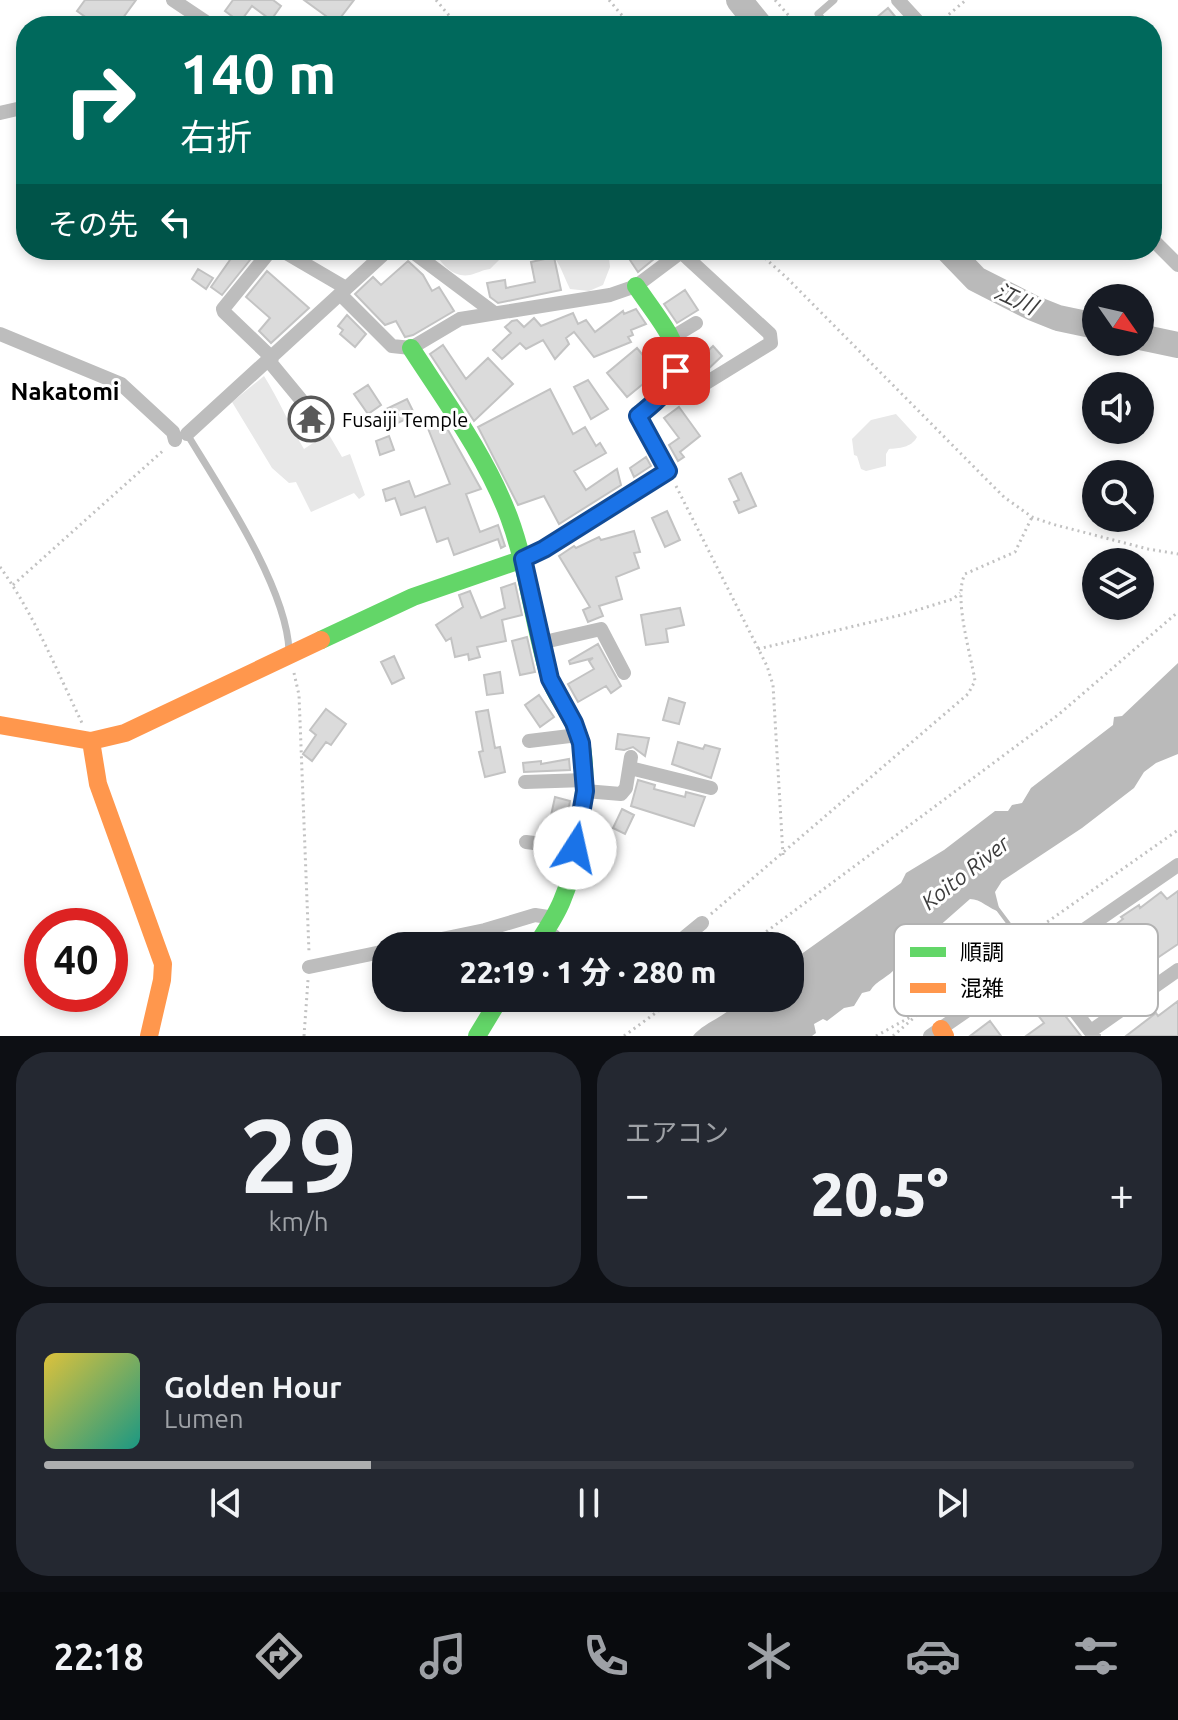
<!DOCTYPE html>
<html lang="ja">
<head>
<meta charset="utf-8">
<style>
  :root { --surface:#171b24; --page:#242831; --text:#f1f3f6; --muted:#9ea1a6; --line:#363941; --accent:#adaeaf }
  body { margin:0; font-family:Ubuntu,"Noto Sans JP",sans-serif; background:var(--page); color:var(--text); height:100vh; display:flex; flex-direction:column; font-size:30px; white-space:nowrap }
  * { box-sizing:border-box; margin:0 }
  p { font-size:26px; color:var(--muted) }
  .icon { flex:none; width:44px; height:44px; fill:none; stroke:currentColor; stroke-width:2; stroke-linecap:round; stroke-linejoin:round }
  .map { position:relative; height:1036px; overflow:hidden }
  .sheet { display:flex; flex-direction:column; gap:16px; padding:16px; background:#0d0f14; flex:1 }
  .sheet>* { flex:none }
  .hud { position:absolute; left:16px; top:16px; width:1146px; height:244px; border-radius:32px; box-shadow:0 4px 12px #0003; background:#00695c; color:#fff; overflow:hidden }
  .needle { width:52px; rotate:124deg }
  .fabs { position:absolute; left:1082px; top:284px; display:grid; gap:16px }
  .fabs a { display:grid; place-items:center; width:72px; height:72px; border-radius:50%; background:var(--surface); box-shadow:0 4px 12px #0003; font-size:40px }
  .speed { position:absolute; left:24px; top:908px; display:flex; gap:16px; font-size:40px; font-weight:700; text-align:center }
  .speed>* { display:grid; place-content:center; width:104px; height:104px; border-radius:50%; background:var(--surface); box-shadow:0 4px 12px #0003; line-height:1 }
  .speed .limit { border:12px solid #d22; background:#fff; color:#111 }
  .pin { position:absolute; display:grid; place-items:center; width:68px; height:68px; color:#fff; margin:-34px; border-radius:16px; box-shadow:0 4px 12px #0006 }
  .me { position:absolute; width:88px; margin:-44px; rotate:10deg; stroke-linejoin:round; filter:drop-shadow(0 0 6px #0008) }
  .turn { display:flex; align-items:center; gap:28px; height:168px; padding:0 32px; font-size:36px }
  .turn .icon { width:104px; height:104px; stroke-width:2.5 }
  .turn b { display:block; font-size:56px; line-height:68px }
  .then { display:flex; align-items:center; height:76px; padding:0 32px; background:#0003; gap:16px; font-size:30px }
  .big { font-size:60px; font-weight:800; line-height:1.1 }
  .sheet .tile { flex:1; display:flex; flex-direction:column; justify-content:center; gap:12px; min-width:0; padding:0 28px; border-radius:32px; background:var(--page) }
  .sheet .dial { align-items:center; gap:0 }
  .dial b { font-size:104px; line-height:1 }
  .song { display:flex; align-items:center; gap:24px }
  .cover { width:96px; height:96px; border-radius:12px; background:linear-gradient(135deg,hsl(50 70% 55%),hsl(170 70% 35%)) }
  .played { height:8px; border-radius:4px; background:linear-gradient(90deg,var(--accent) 30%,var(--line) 30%) }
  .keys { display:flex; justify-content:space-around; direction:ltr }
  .heat { display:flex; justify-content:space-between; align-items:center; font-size:44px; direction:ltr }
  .sheet .tiles { flex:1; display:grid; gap:16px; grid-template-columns:1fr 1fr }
  .tile:last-child { grid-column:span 2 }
  .trip { position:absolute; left:372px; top:932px; width:432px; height:80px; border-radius:32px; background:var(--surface); box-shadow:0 4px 12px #0003; font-weight:800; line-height:80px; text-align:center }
  .menu { display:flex; height:128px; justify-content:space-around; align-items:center; background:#090b0e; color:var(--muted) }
  .menu .icon { width:56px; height:56px }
  .menu .current { color:var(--accent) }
  .menu b { font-size:36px; color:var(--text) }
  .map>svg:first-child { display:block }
</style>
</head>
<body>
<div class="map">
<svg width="1178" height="1036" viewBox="0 0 1178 1036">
  <rect width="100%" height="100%" fill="#fff"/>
  <path fill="#e8e8e8" d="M439,250H509L490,269C482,270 478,273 470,275C454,278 443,266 436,254Z
    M524,250H599L609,258L610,267L603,285L589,291L570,289C556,260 559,250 524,250Z
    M264,376C279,400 289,424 304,449L328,433L342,457L350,454L365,495L359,499L354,493L311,512L296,482L289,483L272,468L232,402Z
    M896,414L917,437C911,448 899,448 889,449L886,454V466L866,471L861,469L857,456L854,455L852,439L871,420Z"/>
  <path fill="#bababa" d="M1178,663V754L1156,763L1144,772L1134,788L1082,828L1002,881L995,892L1000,912C989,909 981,899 970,899L928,936L920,946L907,949C902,955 900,961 896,967C890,977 876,980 870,991L862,993L854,1006L844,1008L827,1021L823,1019L814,1024L816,1033L812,1036H693C704,1022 728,1016 743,998H790V963L793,960L901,883L906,873L944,850L995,811H1008L1012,805L1022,803L1031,788L1113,725L1114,717L1122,716Z"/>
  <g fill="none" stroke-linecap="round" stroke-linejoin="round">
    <path stroke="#bababa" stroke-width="4" d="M997,908L1012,928"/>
    <path stroke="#bababa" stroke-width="26" d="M739,0L760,26
      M948,250L976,279L1033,308L1058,318L1096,326
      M1140,337L1178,345"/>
  </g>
  <path fill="#dbdbdb" stroke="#c3c3c3" stroke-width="2" d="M85,0H136L117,26H98L77,11Z
    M233,0H273L281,6L271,20L252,6L240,22L225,11Z
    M304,0H354L334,26H322L326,16Z
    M888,8L903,26H883L876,18Z
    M237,250H258L222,295L211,287Z
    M637,250H665L638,272L628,257Z
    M554,257L561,290L498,303L490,297L487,283L505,280L506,288L535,282L531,262Z
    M408,261L423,275L432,291L439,287L454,311L413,335L405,337L396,321L385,325L355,294L373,277L381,285Z
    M198,269L213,278L206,289L192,279Z
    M267,271L309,308L271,343L259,331L270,318L246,297Z
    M685,290L698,310L677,323L664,304Z
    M636,309L646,324L631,330L633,335L628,337L631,342L594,357L574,332L566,338L569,344L555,359L543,340L526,349L520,343L502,359L493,350L511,333L505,327L512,321L517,320L524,327L534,318L541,326L573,313L578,324L586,320L595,332L623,311L624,314Z
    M347,315L366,334L355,347L340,334L343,330L338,326Z
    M443,345L466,379L488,358L513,384L474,421L430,354Z
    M713,346L722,356L705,372L696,363Z
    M637,348L650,364L658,354L664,359V365L655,384L649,379L627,397L607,373Z
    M588,380L608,409L591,419L574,387Z
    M368,385L381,405L368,414L354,394Z
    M550,389L573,434L585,427L596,446L600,443L606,453L574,471L586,490L617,469L621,485L559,524L544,496L518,505L478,427Z
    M407,399L415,415L389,427L382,411Z
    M320,402L330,416L302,436L292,423Z
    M679,407L700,436L680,452L684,457L678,461L669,445L679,438L664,418Z
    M443,421L481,489L466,494L480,532L498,525L505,546L501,548L498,539L454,555L448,538L437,542L425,507L401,515L395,498L386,501L383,490L409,481L415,497L450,484L427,426Z
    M389,436L394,450L380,455L376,441Z
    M646,457L651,466L634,477L630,468Z
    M741,473L756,506L739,513L734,502L739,500L729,479Z
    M667,511L680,540L665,547L652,518Z
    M634,531L640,552L634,553L639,568L616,577L622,599L599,606L603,616L588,622L583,610L590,607L559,556L574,546L576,548L599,537L601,540Z
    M515,583L522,615L502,620L506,641L477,647L480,657L469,660L468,654L455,657L451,638L446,641L436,625L463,607L459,595L470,591L481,618L505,608L501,588Z
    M680,608L684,625L666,629L668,642L646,645L641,615Z
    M527,637L535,672L520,675L512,641Z
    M598,644L621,686L611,693L606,686L578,702L568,684L594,669L589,661L593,658L570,664L569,661Z
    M394,656L404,678L392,684L381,662Z
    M500,672L503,693L487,695L484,675Z
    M539,695L554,717L540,727L525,705Z
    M669,698L685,703L679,724L663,720Z
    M326,709L346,724L331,745L326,742L312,761L303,754L316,735L310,730Z
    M488,710L495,748L500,747L505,772L485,777L479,752L483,751L476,712Z
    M618,734L649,738L645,756L633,747L624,750L616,749Z
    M678,742L703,749L705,745L720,749L711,778L672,764Z
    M569,759L570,770L524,772L523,763L541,761V764Z
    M638,780L655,785L654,789L685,797L686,792L705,797L694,826L631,806Z
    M555,797L570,801L564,837L547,834Z
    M622,809L634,815L625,834L613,828Z
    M1178,891V944L1141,969L1142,971L1137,975L1139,978L1130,985L1129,983L1088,1012L1058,973L1065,968L1058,960L1090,938L1093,942L1123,919L1121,917L1139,905L1140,908L1161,892L1167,899Z
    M1040,985L1061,1014L1063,1013L1081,1036H1026L1044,1023L1024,997Z
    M1178,1001V1036H1126L1156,1013L1158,1016Z
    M990,1021L1001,1036H970Z"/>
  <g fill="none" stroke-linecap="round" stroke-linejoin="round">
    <path stroke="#c2c2c2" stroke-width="3" stroke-dasharray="2 4" stroke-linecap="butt" d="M436,0L458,26
      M609,0L631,26
      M775,0L798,26
      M935,26L966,0
      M756,250L787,278L984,477L1004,497L1032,517L1052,524L1148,549L1178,554
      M676,486L767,666L773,685L783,855
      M0,567C34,614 57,671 82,723
      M13,585L165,449
      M758,649L901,615L953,599L960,593
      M294,673L299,695L309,952
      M711,914L968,694L975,681C971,655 953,597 965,574L1015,552L1032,517
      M747,946L1058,715L1178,612
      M304,1036L308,980
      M624,1036L676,998
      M876,1036L914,1015
      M893,1036L925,1008L1178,830"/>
    <path stroke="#bdbdbd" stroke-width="7" d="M826,24L818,14L834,0
      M187,434C220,488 287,588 289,651"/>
    <path stroke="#bdbdbd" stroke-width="14" d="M173,0L212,26
      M898,0L922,26
      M0,113L26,107
      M1152,239L1178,265
      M271,250L223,309L224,312L272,358
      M281,250L346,288
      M410,250L493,312
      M340,294L392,346L411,348L460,319L610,295L636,286L684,250
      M0,334L121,384L173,432L175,440
      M671,338L696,323
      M269,361L302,401
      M676,371L706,383L771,343L770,334L681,252
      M187,434L388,250
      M540,643L601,629L624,673
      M529,741L578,735
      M630,768L711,788
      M525,782L585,780
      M585,791L621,794L626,788L631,757
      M526,842L575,848
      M546,932L554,936L561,946
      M408,946L485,930L535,915L554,918
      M674,946L702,923
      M1036,961L1094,1036
      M309,967L386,951
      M1091,1031L1178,970
      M930,1036L1178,865"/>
    <path stroke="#63d668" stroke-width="18" d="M411,348C446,402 486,456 509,517C528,568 533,624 549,676C556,699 575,718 581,742C590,782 579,860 563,898C557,915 545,931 536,946
      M321,640L413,597L523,559L544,549L668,471L638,416C702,362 675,343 636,286
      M477,1036L500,998"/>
    <path stroke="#ff974d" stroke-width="18" d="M0,725L91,741L125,733L321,640
      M91,741L98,784L163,964L162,980L149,1036
      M941,1029L945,1036"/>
  </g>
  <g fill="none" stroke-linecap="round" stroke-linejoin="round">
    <g stroke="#114b97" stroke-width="20">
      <path id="route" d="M575,848L585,791L581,743L574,723L550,679L523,559L544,549L668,471L638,416C655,402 668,393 676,371"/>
    </g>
    <use href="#route" stroke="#1a73e8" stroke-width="14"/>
  </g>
  <defs>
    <g id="temple-ring" transform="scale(2.3)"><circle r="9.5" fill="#fff" stroke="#595959" stroke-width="1.5"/><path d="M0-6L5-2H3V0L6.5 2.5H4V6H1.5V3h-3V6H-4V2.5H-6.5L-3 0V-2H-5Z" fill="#595959"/></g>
  </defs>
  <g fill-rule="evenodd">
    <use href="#temple-ring" x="311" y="419"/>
  </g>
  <g text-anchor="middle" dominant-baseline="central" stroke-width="6" stroke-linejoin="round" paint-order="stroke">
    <g font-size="20" fill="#000" stroke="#fff" text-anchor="start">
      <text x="342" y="419">Fusaiji Temple</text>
    </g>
    <g font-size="22" font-style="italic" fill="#3d3d3d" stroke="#fff">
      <text transform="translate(1016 298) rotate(25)">江川</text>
      <text transform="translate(965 872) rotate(-38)">Koito River</text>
    </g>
    <g font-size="24" font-weight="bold" fill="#000" stroke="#fff">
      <text x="65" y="391">Nakatomi</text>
    </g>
  </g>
  <rect x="894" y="924" width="264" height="92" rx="12" fill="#fff" stroke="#b2b2b2" stroke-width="2"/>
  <rect x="910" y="947" width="36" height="10" fill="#63d668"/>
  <rect x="910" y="983" width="36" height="10" fill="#ff974d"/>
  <g font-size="22" fill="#000">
    <text x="960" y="960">順調</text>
    <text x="960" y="996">混雑</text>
  </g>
</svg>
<div class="fabs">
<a><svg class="needle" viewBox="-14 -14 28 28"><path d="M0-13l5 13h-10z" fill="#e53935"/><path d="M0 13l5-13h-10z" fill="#9ea1a6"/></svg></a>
<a><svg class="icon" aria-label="sound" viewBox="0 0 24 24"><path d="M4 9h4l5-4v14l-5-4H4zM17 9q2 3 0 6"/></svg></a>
<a><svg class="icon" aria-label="search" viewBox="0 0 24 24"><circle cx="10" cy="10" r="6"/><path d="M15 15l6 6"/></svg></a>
<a><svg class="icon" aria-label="layers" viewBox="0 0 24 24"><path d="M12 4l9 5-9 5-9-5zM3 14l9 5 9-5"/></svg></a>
</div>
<div class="speed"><div class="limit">40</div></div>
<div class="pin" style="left:676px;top:371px;background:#d93025"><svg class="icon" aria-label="arrive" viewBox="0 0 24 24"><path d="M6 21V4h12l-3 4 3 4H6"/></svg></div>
<svg class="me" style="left:575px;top:848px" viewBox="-20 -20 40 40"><circle r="19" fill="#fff"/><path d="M0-13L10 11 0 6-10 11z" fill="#1a73e8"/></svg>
<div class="trip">22:19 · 1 分 · 280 m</div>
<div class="hud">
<div class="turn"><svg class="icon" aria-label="right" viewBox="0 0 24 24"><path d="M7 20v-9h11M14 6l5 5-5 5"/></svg><div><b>140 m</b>右折</div></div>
<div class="then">その先<svg class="icon" aria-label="left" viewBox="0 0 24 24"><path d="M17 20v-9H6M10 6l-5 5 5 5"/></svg></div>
</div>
</div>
<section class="sheet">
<div class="tiles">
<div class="tile dial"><b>29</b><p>km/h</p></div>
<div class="tile"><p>エアコン</p>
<div class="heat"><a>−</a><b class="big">20.5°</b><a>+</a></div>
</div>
<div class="tile">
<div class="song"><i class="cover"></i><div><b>Golden Hour</b><p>Lumen</p></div></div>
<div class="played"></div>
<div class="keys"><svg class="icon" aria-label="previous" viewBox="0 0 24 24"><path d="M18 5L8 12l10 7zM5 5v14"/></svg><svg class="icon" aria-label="pause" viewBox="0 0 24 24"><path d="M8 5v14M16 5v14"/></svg><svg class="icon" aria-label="next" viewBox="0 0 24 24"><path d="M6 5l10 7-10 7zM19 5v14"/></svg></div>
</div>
</div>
</section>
<nav class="menu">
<b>22:18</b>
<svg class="icon current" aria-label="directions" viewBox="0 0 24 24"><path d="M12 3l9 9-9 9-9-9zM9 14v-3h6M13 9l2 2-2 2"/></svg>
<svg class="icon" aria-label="music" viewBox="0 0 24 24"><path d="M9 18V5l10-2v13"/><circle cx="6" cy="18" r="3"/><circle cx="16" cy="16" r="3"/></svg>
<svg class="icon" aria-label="phone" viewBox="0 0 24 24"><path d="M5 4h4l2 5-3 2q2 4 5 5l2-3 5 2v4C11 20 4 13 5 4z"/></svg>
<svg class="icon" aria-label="climate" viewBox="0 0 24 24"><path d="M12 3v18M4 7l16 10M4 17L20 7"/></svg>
<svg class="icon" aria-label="car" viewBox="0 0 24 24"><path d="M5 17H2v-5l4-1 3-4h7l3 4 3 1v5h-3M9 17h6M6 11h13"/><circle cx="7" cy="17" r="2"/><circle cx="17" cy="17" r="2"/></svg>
<svg class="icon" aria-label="filters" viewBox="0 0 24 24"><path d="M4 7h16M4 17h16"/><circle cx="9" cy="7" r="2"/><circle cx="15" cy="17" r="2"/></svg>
</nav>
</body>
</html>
